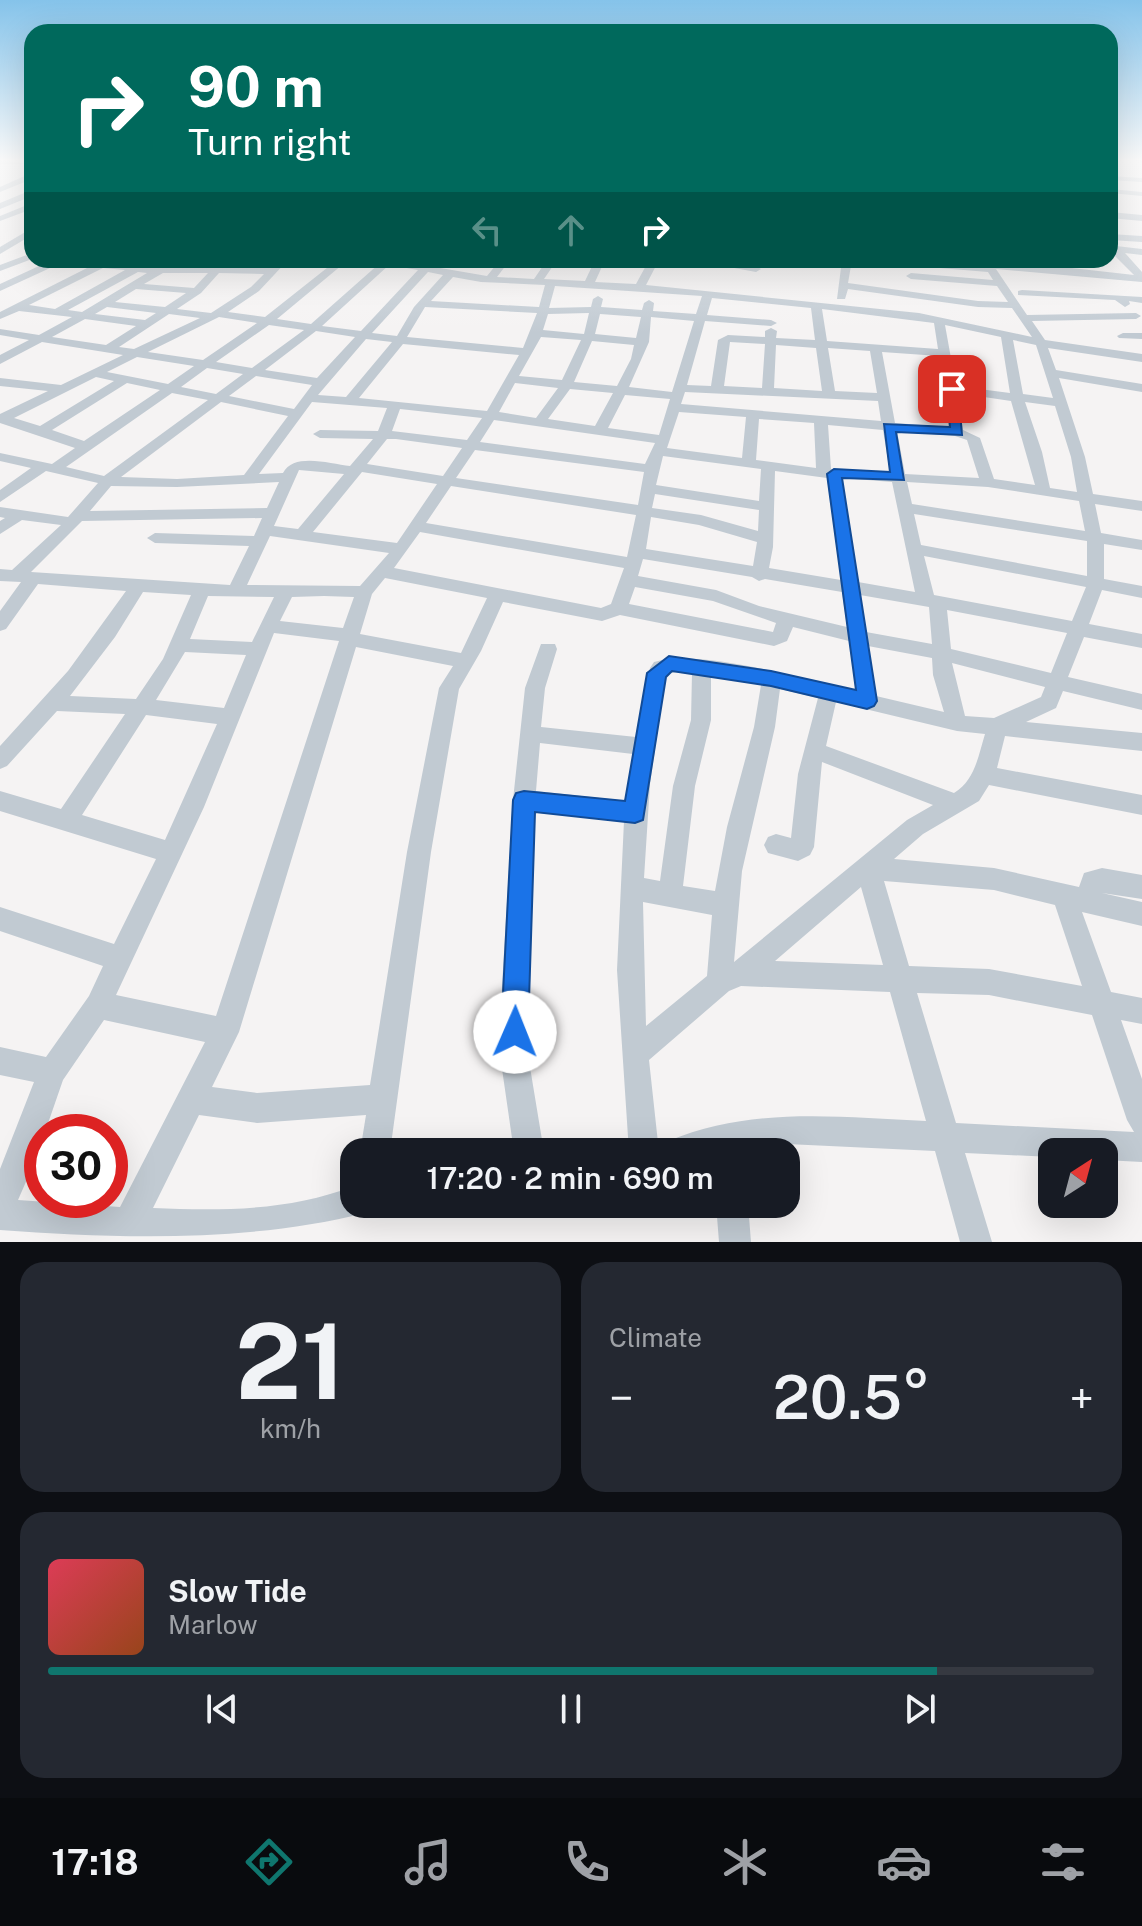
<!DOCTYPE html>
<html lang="en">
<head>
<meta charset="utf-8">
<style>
  :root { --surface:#171b24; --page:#242831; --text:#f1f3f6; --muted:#9ea1a6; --line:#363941; --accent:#0f766e }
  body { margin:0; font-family:"Public Sans",sans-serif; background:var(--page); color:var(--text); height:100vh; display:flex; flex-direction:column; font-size:30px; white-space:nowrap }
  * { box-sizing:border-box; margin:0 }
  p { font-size:26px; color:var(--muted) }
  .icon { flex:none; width:44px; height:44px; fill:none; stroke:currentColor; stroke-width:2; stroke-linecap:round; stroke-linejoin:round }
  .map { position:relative; height:1242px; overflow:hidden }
  .drawer { display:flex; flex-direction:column; gap:20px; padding:20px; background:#0d0f14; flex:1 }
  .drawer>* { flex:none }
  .hud { position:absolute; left:24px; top:24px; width:1094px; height:244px; border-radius:24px; box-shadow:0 8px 32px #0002; background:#00695c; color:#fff; overflow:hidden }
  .needle { width:52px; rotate:36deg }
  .controls { position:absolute; left:1038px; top:1138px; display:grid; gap:16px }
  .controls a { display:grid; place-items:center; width:80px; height:80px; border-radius:16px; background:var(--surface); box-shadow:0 8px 32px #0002; font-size:40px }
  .speed { position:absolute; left:24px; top:1114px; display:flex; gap:16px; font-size:40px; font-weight:700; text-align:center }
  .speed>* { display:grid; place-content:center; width:104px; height:104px; border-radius:50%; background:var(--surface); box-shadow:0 8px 32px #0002; line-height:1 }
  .speed .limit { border:12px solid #d22; background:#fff; color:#111 }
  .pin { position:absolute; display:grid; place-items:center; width:68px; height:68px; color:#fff; margin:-34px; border-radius:16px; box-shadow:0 4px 12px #0006 }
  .me { position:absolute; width:88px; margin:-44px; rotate:1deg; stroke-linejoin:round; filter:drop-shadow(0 0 6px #0008) }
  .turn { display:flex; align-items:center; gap:28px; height:168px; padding:0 32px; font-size:36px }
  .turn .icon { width:104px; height:104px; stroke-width:2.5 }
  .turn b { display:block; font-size:56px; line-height:68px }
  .lanes { display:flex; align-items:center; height:76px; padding:0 32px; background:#0003; justify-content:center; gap:40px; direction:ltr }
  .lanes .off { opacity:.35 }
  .big { font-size:60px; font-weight:600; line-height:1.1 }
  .drawer .tile { flex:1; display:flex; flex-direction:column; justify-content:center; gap:12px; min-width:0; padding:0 28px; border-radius:24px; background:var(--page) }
  .drawer .dial { align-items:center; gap:0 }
  .dial b { font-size:104px; line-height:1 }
  .song { display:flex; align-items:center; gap:24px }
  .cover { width:96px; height:96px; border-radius:12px; background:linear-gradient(135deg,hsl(350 70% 55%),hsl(20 70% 35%)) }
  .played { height:8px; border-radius:4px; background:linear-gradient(90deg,var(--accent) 85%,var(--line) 85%) }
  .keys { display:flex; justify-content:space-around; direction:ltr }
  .heat { display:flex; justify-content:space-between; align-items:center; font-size:44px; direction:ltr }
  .drawer .tiles { flex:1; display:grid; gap:20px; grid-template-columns:1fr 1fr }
  .tile:last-child { grid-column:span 2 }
  .trip { position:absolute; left:340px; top:1138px; width:460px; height:80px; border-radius:24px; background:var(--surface); box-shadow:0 8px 32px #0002; font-weight:600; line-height:80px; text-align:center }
  .tabs { display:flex; height:128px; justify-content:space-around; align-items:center; background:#090b0e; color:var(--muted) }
  .tabs .icon { width:56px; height:56px }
  .tabs .active { color:var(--accent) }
  .tabs b { font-size:36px; color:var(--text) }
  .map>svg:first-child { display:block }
</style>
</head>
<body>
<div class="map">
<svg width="1142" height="1242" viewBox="0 0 1142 1242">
  <rect width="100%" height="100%" fill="#f5f3f3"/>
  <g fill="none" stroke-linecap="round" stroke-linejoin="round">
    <path fill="#c1cad2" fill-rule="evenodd" d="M0,160L27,164H0Z
      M29,174H32V179L0,192V187Z
      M1110,176L1142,178V182L1110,180Z
      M1110,189L1142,192V196L1110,193Z
      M29,191H32V196L0,209V203Z
      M32,203V209L0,221V216Z
      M1110,212L1142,215V221L1110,218Z
      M32,228V235L0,254V247Z
      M1110,234L1142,236V242L1110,240Z
      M1116,246L1142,249V255L1125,253L1142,272V282L996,269L1027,315L1136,313L1141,316L1136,319L1032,321L1045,340L1142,354V362L1048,348L1056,370L1142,384V392L1059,378L1085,457L1093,494L1142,501V511L1095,504L1101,533L1142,540V550L1104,544V579L1142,586V598L1102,590L1089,624L1142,634V648L1084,637L1068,677L1142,694V710L1063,691L1056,708L1026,722L1142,733V751L1005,736L997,768L1142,795V815L989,785L979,801L923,834L894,859L994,868L1079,887L1084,873L1102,868L1142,875V899L1102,893L1142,902V926L1082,912L1111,992L1142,998V1024L1121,1020L1142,1079V1162L1104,1160V1152H1052V1157L965,1153L992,1242H960L935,1151L787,1144L727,1152H664L668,1141C754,1106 837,1117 926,1121L890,992L741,986L729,991L649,1060L659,1152H629L617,970L624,821L535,811L528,1055L544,1152H514L500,1055L502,986L513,800L525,688L541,644H555L557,649L545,688L541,727L636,737L650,668L654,662C699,648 808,680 856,691L849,641L793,627L787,641L774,646L620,615L602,621L503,602L481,651L459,689L431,852L390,1152H360L366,1115L257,1123L199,1115L153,1208C222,1211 289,1211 354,1186V1204H369L365,1213C251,1242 120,1239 0,1230V1169L34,1082L0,1075V1047L46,1057L89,996L103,966L0,931V907L114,944L156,859L0,811V791L61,809L125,714L57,711L7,766L0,769V746L68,671L126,591L38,584L6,629L0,631V611L21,582L0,581V569L12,570L61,525L22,520L0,534V521L5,518L0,517V507L68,517L98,483L46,471L0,502V490L31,468L0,461V453L52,464L75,448L0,423V414L48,391L0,386V378L61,385L123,355L42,342L0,364V355L29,340L0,335V329L39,335L72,317L19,311L0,319V312L91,266L61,263L0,291V284L52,260H116L113,263L155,268L167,260H179L170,267H214L221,260H231L224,268H270L278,260H288L259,291L228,312L265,317L337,260H348L277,319L311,324L380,263L373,260H394L487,276L500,260H510L497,277L534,279L547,260H557L544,279L585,281L595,260H605L595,282L636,284L649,260H659L646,285L919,313L1032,337L1012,308L978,307L848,289L845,299H837L842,260H852L848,283L978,301L1008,302L997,286L911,279L906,276L911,273L993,280L988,272L879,263L874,260H930L987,266L989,260L1035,265L1032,260H1042L1045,265L1134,275L1110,251V247ZM389,265L418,270L361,331L322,326ZM103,268L125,270L55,309L29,305ZM138,272L147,273L82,312L68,310ZM428,272L443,275L414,307L397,336L372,333ZM163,273H208L194,288L144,284ZM219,273L264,274L251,287L211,313L177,309L201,293ZM453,277L481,282L545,285L539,307L431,301ZM555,286L702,296L696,314L653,311L654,303L649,300L644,303L642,310L601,307L603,299L598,296L593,299L591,307L549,308ZM136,289L186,293L165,307L115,302ZM712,298L811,308L815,340L776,338L777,331L771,328L765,331V337L728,335L718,340L711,386L687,385L705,321L771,326L777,323L771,320L707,315ZM107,307L156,313L145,320L95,314ZM425,307L537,313L523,348L407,337ZM822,309L934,323L938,349L827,341ZM589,313L584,334L543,330L548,314ZM169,314L200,318L134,349L119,347ZM600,314L641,317L636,338L595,334ZM219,317L257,323L203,360L148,352ZM651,317L694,321L672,392L629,387L649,342ZM85,319L136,326L106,345L52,337ZM269,325L304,330L252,368L216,362ZM945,325L1001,337L1010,393L956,386ZM316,331L355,337L317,378L265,370ZM541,337L581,340L562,380L519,376ZM366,339L392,342L346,397L318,395ZM1013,340L1036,345L1053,398L1023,394ZM592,341L634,345L631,359L617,386L574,382ZM730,342L765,344L762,388L724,386ZM403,344L519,355L487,411L359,398ZM776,345L816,348L822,391L774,388ZM828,348L870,351L877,393L835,391ZM882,352L939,356L949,427L895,423ZM137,357L194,366L168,384L107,372ZM207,368L243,374L216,394L181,387ZM256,376L312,385L294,409L229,396ZM96,377L114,381L40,426L14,418ZM127,383L160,390L84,441L52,430ZM515,383L558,388L536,418L499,412ZM570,389L613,393L595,426L548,419ZM685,392L878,401L881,421L681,404ZM172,393L208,400L104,476L66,467ZM957,393L1011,401L1035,485L994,479L980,438L963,430ZM625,395L670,399L659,435L608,428ZM221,402L288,416L244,475L177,479L121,477ZM312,402L387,408L378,431L320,430L313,434L320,438L373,439L350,466C330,464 294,452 283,473L259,474ZM1025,402L1055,406L1071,457L1077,492L1050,488L1042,452ZM400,409L482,418L467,440L392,431ZM679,412L746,417L742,458L667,448ZM759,419L814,423L816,468L756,460ZM494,420L655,443L645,464L480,442ZM828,425L883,430L890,473L831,469ZM897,431L955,436L967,440L979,478L905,474ZM387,439H396L462,448L443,476L367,464ZM475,450L644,472L638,505L456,478ZM663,456L761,469L759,501L656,485ZM299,470L344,474L298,529L274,526ZM775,471L827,478L841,580L769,568L773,547ZM362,472L437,484L397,543L313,532ZM842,478L892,482L915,592L858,582ZM279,482L267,508L90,511L111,486L177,487ZM907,482L988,487L1079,501L1085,531L912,504ZM451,486L636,515L627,557L426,523ZM655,494L759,510L758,531L701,515L652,508ZM914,514L1087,541V576L921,545ZM651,517L699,525L757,542L753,566L646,549ZM262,518L254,536L155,533L147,538L155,543L249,546L230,585L31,572L82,521ZM420,532L624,568L611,604L601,608L394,568ZM270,536L389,553L360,586L247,585ZM924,556L1086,587L1072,621L934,595ZM643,559L752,577L759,581L765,579L842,592L847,627L759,606L716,590L638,576ZM385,578L487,598L461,653L360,634L372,594ZM635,587L713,601L776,623L773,632L629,604ZM143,592L191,595L163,659L136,699L70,696L115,637ZM860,595L929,607L932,644L866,632ZM208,596L274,597L252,642L190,639ZM324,596L354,597L343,628L280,621L292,597ZM947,610L1067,633L1051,673L951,649ZM274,633L339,641L216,1016L116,995L204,807ZM868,646L932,658L933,675L944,712L876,696ZM356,647L453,666L439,688L407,852L370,1085L257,1093L212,1087L239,1032ZM185,652L246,655L224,708L156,700ZM952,663L1045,687L1041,697L994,718L965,716ZM684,671L692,673L691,720L673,786L660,881L644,878L650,784L666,674ZM711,676L761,685L754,727L727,827L715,891L683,886L695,786L711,720ZM780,689L818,698L798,774L791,838L776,834L768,837L764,845L768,853L798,861L810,855L814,847L822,762L933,805L907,820L734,962L742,871L775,727ZM836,702L957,731L985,734C978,757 975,780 954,793L826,746ZM146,715L217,724L165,840L82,815ZM540,743L633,754L627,801L536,791ZM884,881L994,890L1055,905L1082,986L989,969L909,966ZM861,887L883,965L775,961ZM643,902L712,915L707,976L646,1026ZM917,993L989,995L1092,1015L1127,1120L1134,1132L956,1123ZM104,1020L205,1042L120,1207L18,1200L32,1168L42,1132H45L63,1080Z
      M32,253V259L0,271V265Z
      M714,260L756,266L761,269L756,272L696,261Z
      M1022,290L1142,297V303L1129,301L1130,304L1125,307L1115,300L1018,295V291Z
      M1123,333H1142V339L1119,338L1117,336Z
      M716,1204H748L751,1242H719Z"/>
    <path fill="#8ba5c1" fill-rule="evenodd" d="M1136,159H1142V163Z"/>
  </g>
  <linearGradient id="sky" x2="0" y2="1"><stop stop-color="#85c3ea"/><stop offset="0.48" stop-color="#fafafa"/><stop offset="1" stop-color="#fafafa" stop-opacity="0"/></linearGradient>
  <rect width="1142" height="333" fill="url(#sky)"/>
  <path fill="#1a73e8" stroke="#114b97" stroke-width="2" d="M952,385L958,389L962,435L896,432L904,480L842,478L877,701L874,706L867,709L771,686L672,671L666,677L643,820L635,823L535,812L528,1032L524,1042L515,1046L505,1042L501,1032L513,800L516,793L524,791L625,801L647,673L669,656L771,671L856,690L827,474L834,469L890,472L884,424L950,427L946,389Z"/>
</svg>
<div class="controls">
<a><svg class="needle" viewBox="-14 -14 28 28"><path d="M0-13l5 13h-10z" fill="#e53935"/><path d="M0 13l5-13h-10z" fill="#9ea1a6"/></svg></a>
</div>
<div class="speed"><div class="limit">30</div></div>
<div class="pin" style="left:952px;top:389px;background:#d93025"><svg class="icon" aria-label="arrive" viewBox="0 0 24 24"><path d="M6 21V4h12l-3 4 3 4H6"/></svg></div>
<svg class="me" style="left:515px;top:1032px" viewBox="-20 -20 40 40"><circle r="19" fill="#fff"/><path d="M0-13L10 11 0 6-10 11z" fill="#1a73e8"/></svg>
<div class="trip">17:20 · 2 min · 690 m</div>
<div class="hud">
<div class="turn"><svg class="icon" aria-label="right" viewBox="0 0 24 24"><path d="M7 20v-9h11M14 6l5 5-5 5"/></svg><div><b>90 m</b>Turn right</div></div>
<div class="lanes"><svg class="icon off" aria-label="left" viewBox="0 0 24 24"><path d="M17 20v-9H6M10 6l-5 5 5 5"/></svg><svg class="icon off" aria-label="ahead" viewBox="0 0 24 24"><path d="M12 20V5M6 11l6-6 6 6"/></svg><svg class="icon" aria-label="right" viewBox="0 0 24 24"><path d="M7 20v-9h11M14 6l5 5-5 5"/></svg></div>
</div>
</div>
<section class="drawer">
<div class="tiles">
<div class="tile dial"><b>21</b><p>km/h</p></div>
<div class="tile"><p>Climate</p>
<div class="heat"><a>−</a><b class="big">20.5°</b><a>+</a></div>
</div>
<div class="tile">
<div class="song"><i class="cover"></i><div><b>Slow Tide</b><p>Marlow</p></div></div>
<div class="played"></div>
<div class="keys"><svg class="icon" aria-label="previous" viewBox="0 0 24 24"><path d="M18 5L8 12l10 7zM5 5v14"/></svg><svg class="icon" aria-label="pause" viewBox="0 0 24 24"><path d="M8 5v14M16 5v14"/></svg><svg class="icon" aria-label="next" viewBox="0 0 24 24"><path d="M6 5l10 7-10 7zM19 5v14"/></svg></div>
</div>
</div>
</section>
<nav class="tabs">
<b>17:18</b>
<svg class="icon active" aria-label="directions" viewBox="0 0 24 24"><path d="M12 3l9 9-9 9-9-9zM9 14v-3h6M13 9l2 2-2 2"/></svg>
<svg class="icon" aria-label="music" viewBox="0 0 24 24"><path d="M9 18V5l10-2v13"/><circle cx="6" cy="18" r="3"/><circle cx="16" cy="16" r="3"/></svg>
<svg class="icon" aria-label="phone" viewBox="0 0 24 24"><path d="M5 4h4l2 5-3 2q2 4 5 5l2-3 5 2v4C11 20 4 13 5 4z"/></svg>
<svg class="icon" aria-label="climate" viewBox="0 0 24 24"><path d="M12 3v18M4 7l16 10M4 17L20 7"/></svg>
<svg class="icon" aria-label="car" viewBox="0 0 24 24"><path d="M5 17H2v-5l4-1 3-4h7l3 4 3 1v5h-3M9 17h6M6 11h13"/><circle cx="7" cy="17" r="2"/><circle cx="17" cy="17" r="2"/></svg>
<svg class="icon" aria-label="filters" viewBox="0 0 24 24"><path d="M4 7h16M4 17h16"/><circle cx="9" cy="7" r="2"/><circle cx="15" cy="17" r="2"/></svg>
</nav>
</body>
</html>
